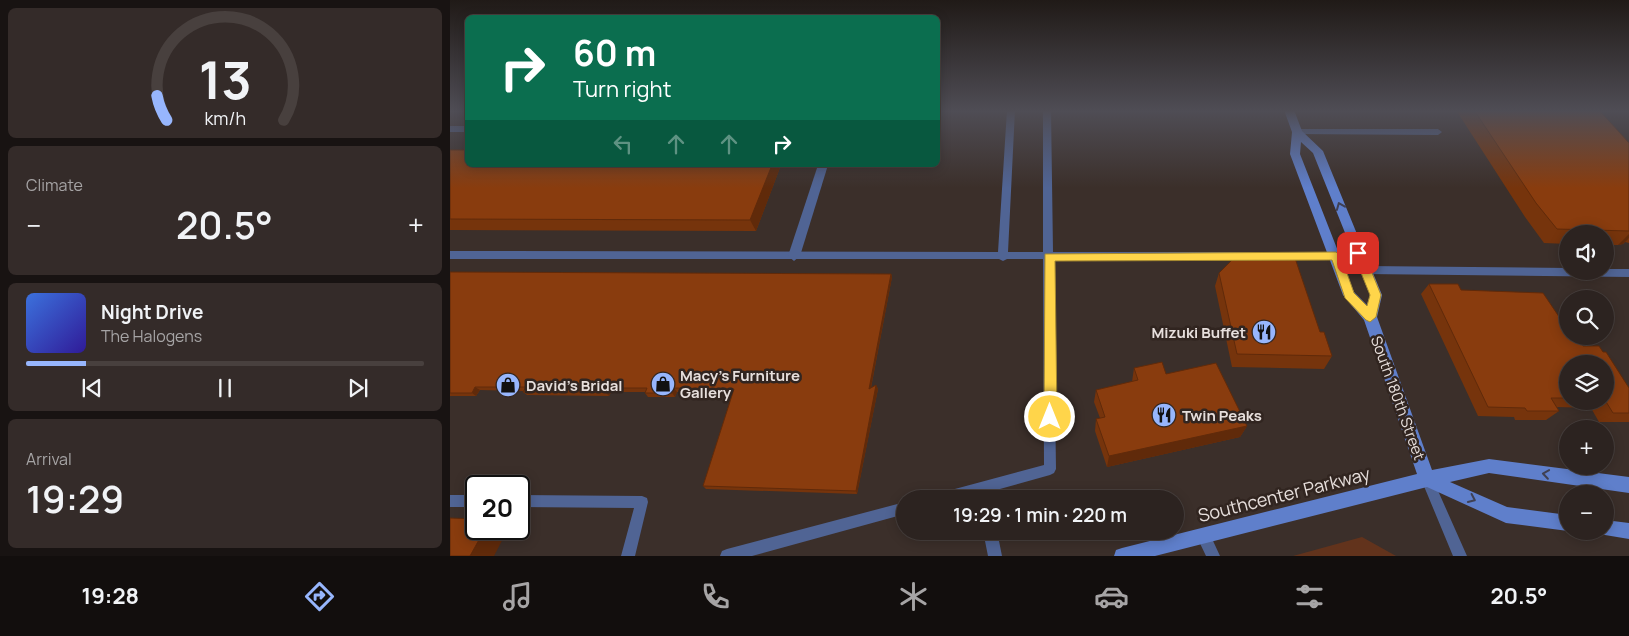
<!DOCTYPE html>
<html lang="en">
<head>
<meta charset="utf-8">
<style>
  :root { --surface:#2c2320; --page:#342b29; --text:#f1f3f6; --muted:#a6a4a5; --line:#48403e; --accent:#97b6fd }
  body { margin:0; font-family:Manrope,sans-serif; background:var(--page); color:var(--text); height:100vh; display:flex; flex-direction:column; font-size:19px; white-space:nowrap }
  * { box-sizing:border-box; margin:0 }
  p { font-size:16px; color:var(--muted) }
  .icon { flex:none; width:28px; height:28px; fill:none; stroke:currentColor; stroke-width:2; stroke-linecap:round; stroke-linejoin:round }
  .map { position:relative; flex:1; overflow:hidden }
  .details { display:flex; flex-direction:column; gap:8px; padding:8px; background:#181312; width:450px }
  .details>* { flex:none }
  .hud { position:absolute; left:15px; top:15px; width:475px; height:152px; border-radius:8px; box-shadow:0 2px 12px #0003,0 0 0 1px var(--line); background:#0b6e4f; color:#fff; overflow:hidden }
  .controls { position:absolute; left:1109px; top:225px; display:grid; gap:10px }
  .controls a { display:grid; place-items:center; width:55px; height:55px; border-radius:50%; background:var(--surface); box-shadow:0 2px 12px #0003,0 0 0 1px var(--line); font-size:25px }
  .speed { position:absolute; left:15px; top:475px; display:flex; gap:10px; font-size:25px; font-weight:700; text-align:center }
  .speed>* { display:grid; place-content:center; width:65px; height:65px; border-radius:50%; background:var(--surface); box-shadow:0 2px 12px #0003,0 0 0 1px var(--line); line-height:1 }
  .speed .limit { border:2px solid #111; border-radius:8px; background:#fff; color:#111 }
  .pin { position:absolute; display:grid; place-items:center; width:42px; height:42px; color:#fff; margin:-21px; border-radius:10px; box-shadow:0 2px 8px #0006 }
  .me { position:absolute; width:55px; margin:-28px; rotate:0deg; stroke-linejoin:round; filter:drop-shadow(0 0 4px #0008) }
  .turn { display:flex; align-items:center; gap:18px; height:105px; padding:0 25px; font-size:22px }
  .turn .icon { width:65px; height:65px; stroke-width:2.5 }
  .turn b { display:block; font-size:35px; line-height:42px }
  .lanes { display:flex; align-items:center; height:48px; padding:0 25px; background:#0003; justify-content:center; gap:25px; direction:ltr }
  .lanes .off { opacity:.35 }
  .big { font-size:38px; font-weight:600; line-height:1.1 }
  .details .tile { flex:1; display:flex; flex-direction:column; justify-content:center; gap:8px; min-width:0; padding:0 18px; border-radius:8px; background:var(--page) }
  .details .dial { align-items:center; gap:0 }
  .dial svg { height:130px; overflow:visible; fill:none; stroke:var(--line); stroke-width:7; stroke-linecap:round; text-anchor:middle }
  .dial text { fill:var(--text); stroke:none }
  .song { display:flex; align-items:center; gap:15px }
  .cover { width:60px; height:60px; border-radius:8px; background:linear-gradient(135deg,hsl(220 70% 55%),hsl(250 70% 35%)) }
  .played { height:5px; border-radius:2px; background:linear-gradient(90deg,var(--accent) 15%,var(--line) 15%) }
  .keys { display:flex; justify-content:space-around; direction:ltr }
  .heat { display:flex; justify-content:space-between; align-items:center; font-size:28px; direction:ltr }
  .trip { position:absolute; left:446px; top:490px; width:288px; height:50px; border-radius:25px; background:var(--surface); box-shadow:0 2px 12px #0003,0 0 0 1px var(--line); font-weight:600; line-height:50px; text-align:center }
  .dock { display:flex; height:80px; justify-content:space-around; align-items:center; background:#120e0d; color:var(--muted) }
  .dock .icon { width:35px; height:35px }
  .dock .active { color:var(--accent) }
  .dock b { font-size:22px; color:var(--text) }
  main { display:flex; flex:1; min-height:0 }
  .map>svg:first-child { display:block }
</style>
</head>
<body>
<main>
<section class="details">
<div class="tile dial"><svg viewBox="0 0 100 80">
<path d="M14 69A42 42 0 1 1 86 69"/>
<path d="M14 69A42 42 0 0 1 8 54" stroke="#97b6fd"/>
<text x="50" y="56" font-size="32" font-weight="700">13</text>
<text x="50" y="72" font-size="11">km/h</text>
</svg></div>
<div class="tile"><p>Climate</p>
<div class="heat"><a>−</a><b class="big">20.5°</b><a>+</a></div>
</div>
<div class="tile">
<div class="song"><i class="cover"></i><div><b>Night Drive</b><p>The Halogens</p></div></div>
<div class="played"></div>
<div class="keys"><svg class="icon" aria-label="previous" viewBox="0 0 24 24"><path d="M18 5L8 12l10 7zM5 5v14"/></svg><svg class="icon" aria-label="pause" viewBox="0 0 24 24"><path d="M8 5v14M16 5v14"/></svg><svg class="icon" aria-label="next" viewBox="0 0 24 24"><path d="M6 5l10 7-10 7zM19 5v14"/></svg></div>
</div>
<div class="tile"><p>Arrival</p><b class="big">19:29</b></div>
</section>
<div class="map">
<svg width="1179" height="556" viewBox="0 0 1179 556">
  <rect width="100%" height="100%" fill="#3b2f2a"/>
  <path fill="#62331c" d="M912,537L946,556H843Z"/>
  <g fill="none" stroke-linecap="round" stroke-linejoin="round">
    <path fill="#506494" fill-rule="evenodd" d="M557,110H565L558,252H593V110H601L603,252H886L891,256L886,260L603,259L606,469L604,473L600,475L539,492L540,499H528L527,495L514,499H484L485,495L490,493L594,465L593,259H557L553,261L549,259H0V251L548,252Z
      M0,126H18V132H0Z
      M847,129H988L992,132L988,135L844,134V130Z
      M915,266L1118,268V271H1155V269H1179V277L915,274L911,273L910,270L911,267Z
      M977,473L981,475L1017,556H1003L971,479L973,475Z
      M0,495H26V507H0Z
      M69,495L192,496L197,498L198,502L185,556H171L184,508L69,507Z
      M455,502V514L302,556H270L272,551L277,549Z
      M753,528L758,530L770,556H756L746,535L748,530Z
      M533,531H547L552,556H538Z"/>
    <path fill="#506494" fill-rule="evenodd" d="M368,165H378L350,256L344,261L338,256Z"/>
    <path fill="#5f7fcb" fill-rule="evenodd" d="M834,110H844L852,131L873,151L932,295L927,317L982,470L1039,459L1179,477V493L1039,473L1000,482L1057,507L1118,515V531L1056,523L977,487L705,556H664L666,550L672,548L967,474L914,320L893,295L840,154L842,132ZM851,142L863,153L920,295L917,305L904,292L850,154Z
      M1155,520L1179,523V539L1149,534L1148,531H1155Z"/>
  </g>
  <path fill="#76340c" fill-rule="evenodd" d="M1006,110H1149L1179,143V243L1175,242L1173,244L1168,245H1155V234H1118V244L1094,243L1075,217Z
    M0,150L18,165H331L306,231L0,230Z
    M0,272L441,274L442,277L421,388L426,385L428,389L407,494L256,489L253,486L283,392H227L225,397H198L195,393V392H161L159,396L77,395L73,392L74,391L30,390L26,396H0Z
    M769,273L870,332L882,356L874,369L782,367L765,286Z
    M979,284L1011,290L1123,338L1133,346L1153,352L1179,388V422H1149L1141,408L1107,407L1109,411L1096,420H1065L1064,417L1028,416L971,294ZM1118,364H1155V401H1118Z
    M684,368L716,374L797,426L790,437L657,467L645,431L646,419L650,418L644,402L646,390L682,382Z"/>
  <path fill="#602a0a" d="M322,165H331L306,231L300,220Z
    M1179,234V238L1173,244L1168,245Z
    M441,274L442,277L420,392L419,389Z
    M426,385L428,389L407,494L406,491Z
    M25,387L30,390L26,396L22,393Z
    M157,388L161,392L159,396L155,392Z
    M224,388L227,392L225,397L222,393Z
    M797,426L790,437L657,467L659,456Z
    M35,529H58L44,556H20Z"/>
  <path fill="#893c0e" stroke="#602a0a" d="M1024,110H1149L1179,143V231L1107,229L1086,203Z
    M0,150H18V165H322L300,220L0,219Z
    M784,258H845L870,332H874L882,356L787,354L769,273Z
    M0,272L441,274L419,389L426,385L406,491L253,486L284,389L224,388L222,393H195L197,388H157L155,392H73L76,387H25L22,393H0Z
    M979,284H1008L1011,290L1093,293L1118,330V336H1122L1123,338H1128L1133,346H1149L1153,352H1156L1179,388V413H1163L1155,400V364H1118V398H1101L1109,411H1077L1075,408L1038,407Z
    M712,362L716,374L766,363L797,426L659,456L646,419L655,417L646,390L688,380L684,368Z
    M0,518L26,519V529H35L20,556H0Z"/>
  <defs><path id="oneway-chevron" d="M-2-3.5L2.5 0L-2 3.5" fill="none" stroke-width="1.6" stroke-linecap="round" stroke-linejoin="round" transform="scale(1.25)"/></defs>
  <g stroke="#3f4053">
    <use href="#oneway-chevron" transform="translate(890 206) rotate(-112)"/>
    <use href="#oneway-chevron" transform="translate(1096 474) rotate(-172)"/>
    <use href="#oneway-chevron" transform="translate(1022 499) rotate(25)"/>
  </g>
  <linearGradient id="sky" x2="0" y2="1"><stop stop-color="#201a17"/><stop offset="0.59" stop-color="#4f4d55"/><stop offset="1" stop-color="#4f4d55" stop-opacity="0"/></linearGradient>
  <rect width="1179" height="188" fill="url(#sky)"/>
  <path fill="#ffd54a" stroke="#a68a30" d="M908,249L914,253L931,295L926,317L920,322L916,320L895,298L882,260L605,261L607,417L605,421L600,423L596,421L594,417L595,254L886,252L891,256L904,293L917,306L920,295L903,253Z"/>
  <defs>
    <g id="restaurant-disc" transform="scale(1.25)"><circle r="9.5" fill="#97b6fd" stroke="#312520"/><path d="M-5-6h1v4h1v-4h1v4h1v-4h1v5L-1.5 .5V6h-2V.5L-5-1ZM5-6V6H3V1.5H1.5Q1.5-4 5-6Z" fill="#111"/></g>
    <g id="shop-disc" transform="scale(1.25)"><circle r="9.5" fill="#97b6fd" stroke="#312520"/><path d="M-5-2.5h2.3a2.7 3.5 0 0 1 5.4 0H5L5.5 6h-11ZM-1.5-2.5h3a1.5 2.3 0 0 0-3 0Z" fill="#111"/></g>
  </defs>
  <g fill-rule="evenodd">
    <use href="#restaurant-disc" x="814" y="332"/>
    <use href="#shop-disc" x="213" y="384"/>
    <use href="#shop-disc" x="58" y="385"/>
    <use href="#restaurant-disc" x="714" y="415"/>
  </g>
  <g text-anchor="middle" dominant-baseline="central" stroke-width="5" stroke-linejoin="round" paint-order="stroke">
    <g font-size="15" font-weight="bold" fill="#e7dfdc" stroke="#312520" text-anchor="start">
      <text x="796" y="332" text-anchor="end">Mizuki Buffet</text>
      <text x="230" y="375">Macy's Furniture<tspan x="230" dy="17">Gallery</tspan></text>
      <text x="76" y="385">David's Bridal</text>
      <text x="732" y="415">Twin Peaks</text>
    </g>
    <g font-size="15" fill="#e7dfdc" stroke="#312520">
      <text transform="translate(948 398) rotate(70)">South 180th Street</text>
    </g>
    <g font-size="18" fill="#e7dfdc" stroke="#312520">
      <text transform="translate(834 494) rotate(-14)">Southcenter Parkway</text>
    </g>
  </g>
</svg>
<div class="controls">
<a><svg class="icon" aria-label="sound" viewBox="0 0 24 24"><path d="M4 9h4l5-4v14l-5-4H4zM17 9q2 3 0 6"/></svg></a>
<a><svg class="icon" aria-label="search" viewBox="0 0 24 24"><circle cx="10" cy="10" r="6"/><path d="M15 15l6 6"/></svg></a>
<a><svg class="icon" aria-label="layers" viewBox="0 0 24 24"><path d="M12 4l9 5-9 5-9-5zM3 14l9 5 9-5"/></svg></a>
<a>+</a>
<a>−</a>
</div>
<div class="speed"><div class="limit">20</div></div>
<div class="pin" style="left:908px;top:253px;background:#d93025"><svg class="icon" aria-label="arrive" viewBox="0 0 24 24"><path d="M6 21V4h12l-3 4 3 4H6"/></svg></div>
<svg class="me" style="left:600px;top:417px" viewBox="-20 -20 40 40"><circle r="17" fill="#ffd54a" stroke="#fff" stroke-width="3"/><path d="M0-11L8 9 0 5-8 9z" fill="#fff"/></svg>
<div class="trip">19:29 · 1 min · 220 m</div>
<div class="hud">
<div class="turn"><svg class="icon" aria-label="right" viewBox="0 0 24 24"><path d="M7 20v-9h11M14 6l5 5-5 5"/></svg><div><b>60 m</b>Turn right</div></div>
<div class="lanes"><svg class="icon off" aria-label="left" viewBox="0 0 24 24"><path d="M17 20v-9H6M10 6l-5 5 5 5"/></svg><svg class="icon off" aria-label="ahead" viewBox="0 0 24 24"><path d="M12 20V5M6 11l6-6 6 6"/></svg><svg class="icon off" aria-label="ahead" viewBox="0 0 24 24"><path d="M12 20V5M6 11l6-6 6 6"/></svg><svg class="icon" aria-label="right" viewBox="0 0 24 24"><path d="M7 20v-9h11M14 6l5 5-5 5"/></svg></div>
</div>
</div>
</main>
<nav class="dock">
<b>19:28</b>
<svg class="icon active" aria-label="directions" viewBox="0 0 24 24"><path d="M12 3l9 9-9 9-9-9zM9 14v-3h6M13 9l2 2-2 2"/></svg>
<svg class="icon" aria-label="music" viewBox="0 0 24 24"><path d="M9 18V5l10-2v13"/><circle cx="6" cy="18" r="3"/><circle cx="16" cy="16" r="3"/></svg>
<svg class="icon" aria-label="phone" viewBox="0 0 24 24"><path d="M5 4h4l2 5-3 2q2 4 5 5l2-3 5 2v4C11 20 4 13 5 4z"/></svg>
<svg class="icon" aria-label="climate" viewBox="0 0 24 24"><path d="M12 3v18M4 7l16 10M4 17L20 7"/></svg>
<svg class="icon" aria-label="car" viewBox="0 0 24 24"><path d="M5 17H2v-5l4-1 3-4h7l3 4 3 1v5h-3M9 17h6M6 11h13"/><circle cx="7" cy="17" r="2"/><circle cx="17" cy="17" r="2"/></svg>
<svg class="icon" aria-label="filters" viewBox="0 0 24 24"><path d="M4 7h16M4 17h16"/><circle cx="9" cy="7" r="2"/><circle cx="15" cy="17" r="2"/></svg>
<b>20.5°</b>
</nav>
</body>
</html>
